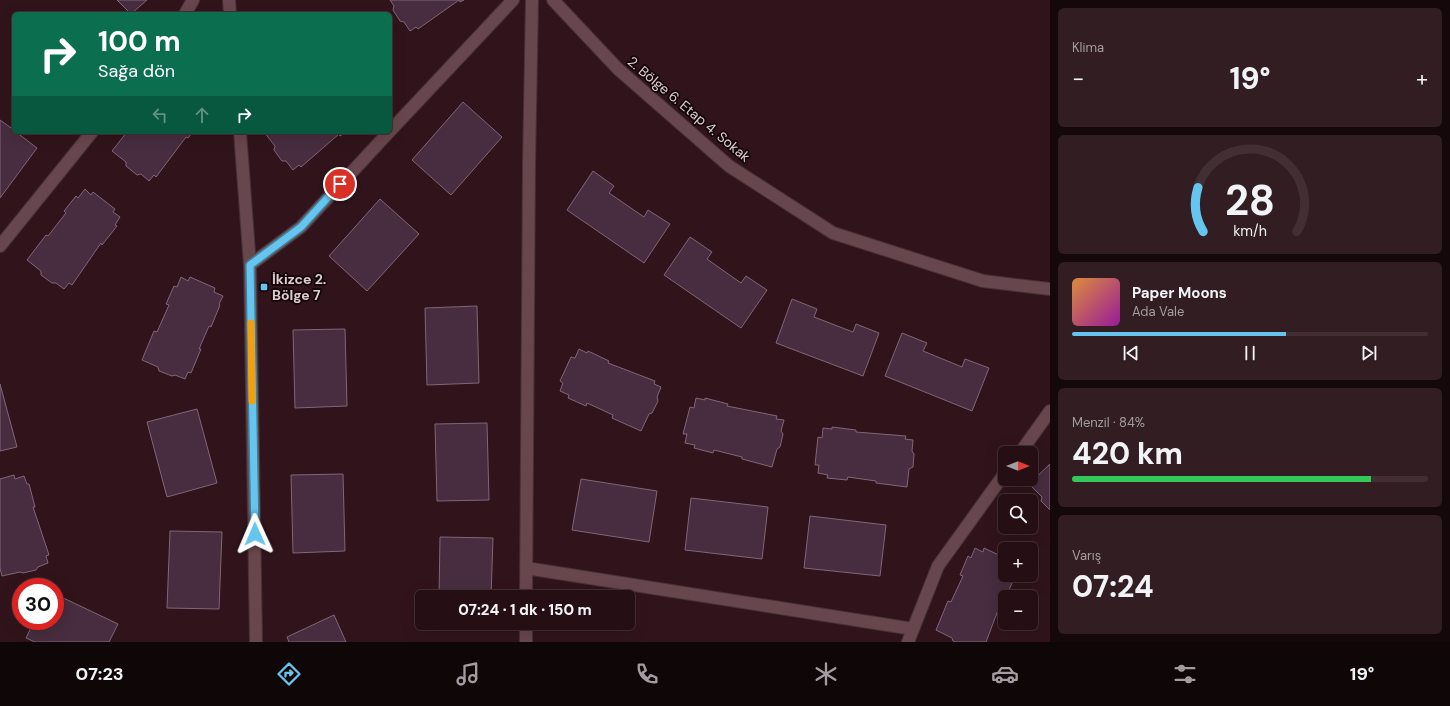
<!DOCTYPE html>
<html lang="tr">
<head>
<meta charset="utf-8">
<style>
  :root { --surface:#250f14; --page:#311d22; --text:#f1f3f6; --muted:#a39ca0; --line:#422f34; --accent:#65c5ee }
  body { margin:0; font-family:"DM Sans",sans-serif; background:var(--page); color:var(--text); height:100vh; display:flex; flex-direction:column; font-size:15px; white-space:nowrap }
  * { box-sizing:border-box; margin:0 }
  p { font-size:13px; color:var(--muted) }
  .icon { flex:none; width:22px; height:22px; fill:none; stroke:currentColor; stroke-width:2; stroke-linecap:round; stroke-linejoin:round }
  .map { position:relative; flex:1; overflow:hidden }
  .sheet { display:flex; flex-direction:column; gap:8px; padding:8px; background:#14080b; width:400px }
  .sheet>* { flex:none }
  .guide { position:absolute; left:12px; top:12px; width:380px; height:122px; border-radius:6px; box-shadow:0 4px 16px #0002,0 0 0 1px var(--line); background:#0b6e4f; color:#fff; overflow:hidden }
  .needle { width:26px; rotate:90deg }
  .fabs { position:absolute; left:998px; top:446px; display:grid; gap:8px }
  .fabs a { display:grid; place-items:center; width:40px; height:40px; border-radius:6px; background:var(--surface); box-shadow:0 4px 16px #0002,0 0 0 1px var(--line); font-size:20px }
  .speed { position:absolute; left:12px; top:578px; display:flex; gap:8px; font-size:20px; font-weight:700; text-align:center }
  .speed>* { display:grid; place-content:center; width:52px; height:52px; border-radius:50%; background:var(--surface); box-shadow:0 4px 16px #0002,0 0 0 1px var(--line); line-height:1 }
  .speed .limit { border:6px solid #d22; background:#fff; color:#111 }
  .pin { position:absolute; display:grid; place-items:center; width:34px; height:34px; color:#fff; margin:-17px; border:2px solid #fff; border-radius:50%; box-shadow:0 1px 4px #0007 }
  .me { position:absolute; width:44px; margin:-22px; rotate:359deg; stroke-linejoin:round; filter:drop-shadow(0 0 3px #0008) }
  .turn { display:flex; align-items:center; gap:14px; height:84px; padding:0 20px; font-size:18px }
  .turn .icon { width:52px; height:52px; stroke-width:2.5 }
  .turn b { display:block; font-size:28px; line-height:34px }
  .lanes { display:flex; align-items:center; height:38px; padding:0 20px; background:#0003; justify-content:center; gap:20px; direction:ltr }
  .lanes .off { opacity:.35 }
  .big { font-size:30px; font-weight:800; line-height:1.1 }
  .sheet .tile { flex:1; display:flex; flex-direction:column; justify-content:center; gap:6px; min-width:0; padding:0 14px; border-radius:6px; background:var(--page) }
  .sheet .dial { align-items:center; gap:0 }
  .dial svg { height:104px; overflow:visible; fill:none; stroke:var(--line); stroke-width:7; stroke-linecap:round; text-anchor:middle }
  .dial text { fill:var(--text); stroke:none }
  .song { display:flex; align-items:center; gap:12px }
  .cover { width:48px; height:48px; border-radius:6px; background:linear-gradient(135deg,hsl(30 70% 55%),hsl(300 70% 35%)) }
  .played { height:4px; border-radius:2px; background:linear-gradient(90deg,var(--accent) 60%,var(--line) 60%) }
  .keys { display:flex; justify-content:space-around; direction:ltr }
  .heat { display:flex; justify-content:space-between; align-items:center; font-size:22px; direction:ltr }
  .charge { height:6px; border-radius:3px; background:linear-gradient(90deg,#34c759 84%,var(--line) 0) }
  .trip { position:absolute; left:415px; top:590px; width:220px; height:40px; border-radius:6px; background:var(--surface); box-shadow:0 4px 16px #0002,0 0 0 1px var(--line); font-weight:800; line-height:40px; text-align:center }
  .dock { display:flex; height:64px; justify-content:space-around; align-items:center; background:#0f0608; color:var(--muted) }
  .dock .icon { width:28px; height:28px }
  .dock .active { color:var(--accent) }
  .dock b { font-size:18px; color:var(--text) }
  main { display:flex; flex:1; min-height:0 }
  .map>svg:first-child { display:block }
</style>
</head>
<body>
<main>
<div class="map">
<svg width="1050" height="642" viewBox="0 0 1050 642">
  <rect width="100%" height="100%" fill="#31141b"/>
  <path fill="#472d3f" stroke="#826578" d="M117,0H147L131,14Z
    M390,0H464L460,2L459,0L418,29L416,27L410,31L404,22L400,21L393,10L394,6Z
    M463,102L502,137L451,195L412,160Z
    M0,120L14,130V132H16L37,148L0,198Z
    M127,132H193L188,138L186,137L156,177L154,175L149,181L141,174L137,175L126,166V162L112,151Z
    M264,132H346L340,136L339,134L301,167L299,165L293,170L286,161H282L274,150L275,146Z
    M593,171L614,186L609,193L644,217L648,210L670,224L644,263L567,210Z
    M85,189L91,195L93,192L115,209L113,212L120,217L115,225L117,226L102,245L101,243L72,285L69,283L64,289L56,283H52L41,275V271L27,260L46,235L48,236L66,213L64,211L76,196L78,198Z
    M380,199L419,234L367,291L329,256Z
    M690,237L712,252L707,259L741,283L746,276L767,290L741,328L664,275Z
    M181,277L188,281L190,277L215,288L214,292L223,296L219,304L220,305L211,327L209,326L199,349H201L191,373L188,372L185,379L175,375L172,376L159,371L158,367L142,360L154,331L157,332L169,305L166,304L174,286L177,287Z
    M792,299L817,309L814,317L853,332L856,324L879,333L863,376L776,343Z
    M477,306L479,383L427,385L425,308Z
    M345,329L347,406L295,408L293,330Z
    M902,333L927,343L923,351L962,367L965,359L989,368L972,411L885,376Z
    M579,349L587,353L588,351L609,361L608,363L655,381L654,384L661,387L657,397L658,401L652,413L649,414L641,431L612,418L613,415L587,403L586,406L568,398L569,395L560,391L563,383L560,381L571,357L575,358Z
    M0,384L17,447L0,451Z
    M696,398L705,400V398L728,404L727,406L777,416L776,419L784,420L781,431L783,434L780,447L777,449L772,467L742,459V457L714,450L713,453L694,448L695,445L685,443L687,434H683L690,407L694,408Z
    M197,409L217,483L167,497L147,422Z
    M487,423L489,500L437,501L435,424Z
    M832,427L856,430V432L906,436L905,439L913,440L912,451L914,454L913,467L909,469L907,487L876,483V481L848,477L847,480L827,478L828,475L818,473L819,465H815L818,437L822,438L823,428L832,429Z
    M1050,464V510L1041,501L1042,497L1029,484Z
    M343,474L345,551L293,553L291,475Z
    M14,475L15,479L24,476L27,484H29L35,507H33L49,555L46,556L48,563L38,567L36,570L23,573L20,572L2,576L0,568V479Z
    M581,479L657,491L649,542L572,530Z
    M691,498L768,507L762,559L685,550Z
    M810,516L886,525L880,576L804,568Z
    M170,531L222,532L219,609L167,608Z
    M440,537L493,538L491,597H439Z
    M975,548L983,552L984,548L1005,558V575L1015,576L1006,597H1003L986,642H955L953,641L952,638L936,630L948,601L951,602L963,576L960,575L968,556L971,558Z
    M55,594L118,624L109,642H35L26,638L34,621H55Z
    M334,615L346,642H289L287,637Z"/>
  <g fill="none" stroke-linecap="round" stroke-linejoin="round">
    <g stroke="#473136" stroke-width="14">
      <path id="street" d="M229,0L230,14
        M553,0L618,69L729,166L833,233L983,281L1050,289
        M185,14L193,0
        M390,131L513,0
        M240,132L250,265L256,642
        M0,246L92,132
        M250,265L301,227L389,132
        M1020,453L1050,411
        M526,568L913,629
        M526,597L529,164L532,0
        M526,642V623
        M908,642L938,566L1005,473"/>
    </g>
    <use href="#street" stroke="#68464d" stroke-width="12"/>
  </g>
  <g fill="none" stroke-linecap="round" stroke-linejoin="round">
    <g stroke="#42809b" stroke-width="10">
      <path id="route" d="M255,534L250,265L301,227L340,184"/>
    </g>
    <use href="#route" stroke="#65c5ee" stroke-width="7"/>
    <path stroke="#f59e0b" stroke-width="7" d="M251,323L252,401"/>
  </g>
  <rect fill="#65c5ee" stroke="#100507" stroke-width="1.5" x="260" y="283" width="8" height="8" rx="2"/>
  <g text-anchor="middle" dominant-baseline="central" stroke-width="3.5" stroke-linejoin="round" paint-order="stroke">
    <g font-size="14" fill="#e0cbcf" stroke="#100507">
      <text transform="translate(689 109) rotate(40)">2. Bölge 6. Etap 4. Sokak</text>
    </g>
    <g font-size="14" font-weight="bold" fill="#e0cbcf" stroke="#100507" text-anchor="start">
      <text x="272" y="279">İkizce 2.<tspan x="272" dy="16">Bölge 7</tspan></text>
    </g>
  </g>
</svg>
<div class="fabs">
<a><svg class="needle" viewBox="-14 -14 28 28"><path d="M0-13l5 13h-10z" fill="#e53935"/><path d="M0 13l5-13h-10z" fill="#a39ca0"/></svg></a>
<a><svg class="icon" aria-label="search" viewBox="0 0 24 24"><circle cx="10" cy="10" r="6"/><path d="M15 15l6 6"/></svg></a>
<a>+</a>
<a>−</a>
</div>
<div class="speed"><div class="limit">30</div></div>
<div class="pin" style="left:340px;top:184px;background:#d93025"><svg class="icon" aria-label="arrive" viewBox="0 0 24 24"><path d="M6 21V4h12l-3 4 3 4H6"/></svg></div>
<svg class="me" style="left:255px;top:534px" viewBox="-20 -20 40 40"><path d="M0-17L14 15 0 8-14 15z" fill="#65c5ee" stroke="#fff" stroke-width="4"/></svg>
<div class="trip">07:24 · 1 dk · 150 m</div>
<div class="guide">
<div class="turn"><svg class="icon" aria-label="right" viewBox="0 0 24 24"><path d="M7 20v-9h11M14 6l5 5-5 5"/></svg><div><b>100 m</b>Sağa dön</div></div>
<div class="lanes"><svg class="icon off" aria-label="left" viewBox="0 0 24 24"><path d="M17 20v-9H6M10 6l-5 5 5 5"/></svg><svg class="icon off" aria-label="ahead" viewBox="0 0 24 24"><path d="M12 20V5M6 11l6-6 6 6"/></svg><svg class="icon" aria-label="right" viewBox="0 0 24 24"><path d="M7 20v-9h11M14 6l5 5-5 5"/></svg></div>
</div>
</div>
<section class="sheet">
<div class="tile"><p>Klima</p>
<div class="heat"><a>−</a><b class="big">19°</b><a>+</a></div>
</div>
<div class="tile dial"><svg viewBox="0 0 100 80">
<path d="M14 69A42 42 0 1 1 86 69"/>
<path d="M14 69A42 42 0 0 1 10 35" stroke="#65c5ee"/>
<text x="50" y="56" font-size="32" font-weight="700">28</text>
<text x="50" y="72" font-size="11">km/h</text>
</svg></div>
<div class="tile">
<div class="song"><i class="cover"></i><div><b>Paper Moons</b><p>Ada Vale</p></div></div>
<div class="played"></div>
<div class="keys"><svg class="icon" aria-label="previous" viewBox="0 0 24 24"><path d="M18 5L8 12l10 7zM5 5v14"/></svg><svg class="icon" aria-label="pause" viewBox="0 0 24 24"><path d="M8 5v14M16 5v14"/></svg><svg class="icon" aria-label="next" viewBox="0 0 24 24"><path d="M6 5l10 7-10 7zM19 5v14"/></svg></div>
</div>
<div class="tile"><p>Menzil · 84%</p><b class="big">420 km</b><div class="charge"></div></div>
<div class="tile"><p>Varış</p><b class="big">07:24</b></div>
</section>
</main>
<nav class="dock">
<b>07:23</b>
<svg class="icon active" aria-label="directions" viewBox="0 0 24 24"><path d="M12 3l9 9-9 9-9-9zM9 14v-3h6M13 9l2 2-2 2"/></svg>
<svg class="icon" aria-label="music" viewBox="0 0 24 24"><path d="M9 18V5l10-2v13"/><circle cx="6" cy="18" r="3"/><circle cx="16" cy="16" r="3"/></svg>
<svg class="icon" aria-label="phone" viewBox="0 0 24 24"><path d="M5 4h4l2 5-3 2q2 4 5 5l2-3 5 2v4C11 20 4 13 5 4z"/></svg>
<svg class="icon" aria-label="climate" viewBox="0 0 24 24"><path d="M12 3v18M4 7l16 10M4 17L20 7"/></svg>
<svg class="icon" aria-label="car" viewBox="0 0 24 24"><path d="M5 17H2v-5l4-1 3-4h7l3 4 3 1v5h-3M9 17h6M6 11h13"/><circle cx="7" cy="17" r="2"/><circle cx="17" cy="17" r="2"/></svg>
<svg class="icon" aria-label="filters" viewBox="0 0 24 24"><path d="M4 7h16M4 17h16"/><circle cx="9" cy="7" r="2"/><circle cx="15" cy="17" r="2"/></svg>
<b>19°</b>
</nav>
</body>
</html>
